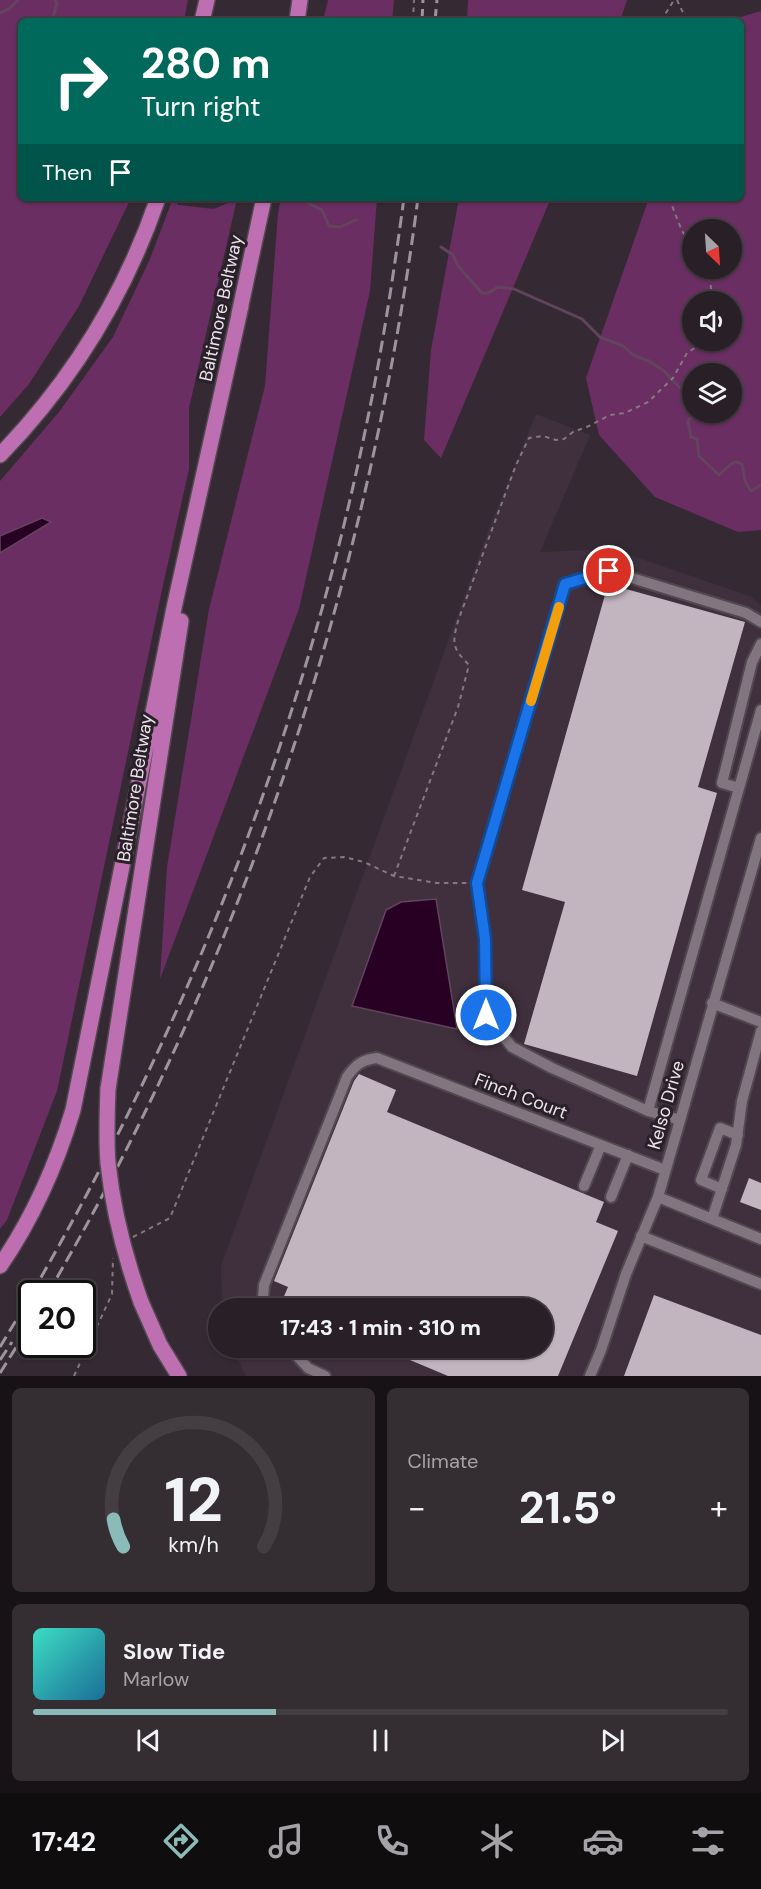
<!DOCTYPE html>
<html lang="en">
<head>
<meta charset="utf-8">
<style>
  :root { --surface:#282026; --page:#342d32; --text:#f1f3f6; --muted:#a5a3a7; --line:#443e43; --accent:#8bbbb9 }
  body { margin:0; font-family:"DM Sans",sans-serif; background:var(--page); color:var(--text); height:100vh; display:flex; flex-direction:column; font-size:22px; white-space:nowrap }
  * { box-sizing:border-box; margin:0 }
  p { font-size:20px; color:var(--muted) }
  .icon { flex:none; width:33px; height:33px; fill:none; stroke:currentColor; stroke-width:2; stroke-linecap:round; stroke-linejoin:round }
  .map { position:relative; height:1376px; overflow:hidden }
  .sheet { display:flex; flex-direction:column; gap:12px; padding:12px; background:#161215; flex:1 }
  .sheet>* { flex:none }
  .guide { position:absolute; left:18px; top:18px; width:726px; height:183px; border-radius:9px; box-shadow:0 2px 4px #0004,0 0 0 2px var(--line); background:#00695c; color:#fff; overflow:hidden }
  .needle { width:39px; rotate:155deg }
  .controls { position:absolute; left:682px; top:219px; display:grid; gap:12px }
  .controls a { display:grid; place-items:center; width:60px; height:60px; border-radius:50%; background:var(--surface); box-shadow:0 2px 4px #0004,0 0 0 2px var(--line); font-size:30px }
  .speed { position:absolute; left:18px; top:1280px; display:flex; gap:12px; font-size:30px; font-weight:700; text-align:center }
  .speed>* { display:grid; place-content:center; width:78px; height:78px; border-radius:50%; background:var(--surface); box-shadow:0 2px 4px #0004,0 0 0 2px var(--line); line-height:1 }
  .speed .limit { border:3px solid #111; border-radius:9px; background:#fff; color:#111 }
  .pin { position:absolute; display:grid; place-items:center; width:51px; height:51px; color:#fff; margin:-26px; border:3px solid #fff; border-radius:50%; box-shadow:0 2px 6px #0007 }
  .me { position:absolute; width:66px; margin:-33px; rotate:0deg; stroke-linejoin:round; filter:drop-shadow(0 0 4px #0008) }
  .turn { display:flex; align-items:center; gap:21px; height:126px; padding:0 24px; font-size:27px }
  .turn .icon { width:78px; height:78px; stroke-width:2.5 }
  .turn b { display:block; font-size:42px; line-height:51px }
  .then { display:flex; align-items:center; height:57px; padding:0 24px; background:#0003; gap:12px; font-size:22px }
  .big { font-size:45px; font-weight:700; line-height:1.1 }
  .sheet .card { flex:1; display:flex; flex-direction:column; justify-content:center; gap:9px; min-width:0; padding:0 21px; border-radius:9px; background:var(--page) }
  .sheet .dial { align-items:center; gap:0 }
  .dial svg { height:156px; overflow:visible; fill:none; stroke:var(--line); stroke-width:7; stroke-linecap:round; text-anchor:middle }
  .dial text { fill:var(--text); stroke:none }
  .song { display:flex; align-items:center; gap:18px }
  .cover { width:72px; height:72px; border-radius:9px; background:linear-gradient(135deg,hsl(170 70% 55%),hsl(200 70% 35%)) }
  .played { height:6px; border-radius:3px; background:linear-gradient(90deg,var(--accent) 35%,var(--line) 35%) }
  .keys { display:flex; justify-content:space-around; direction:ltr }
  .heat { display:flex; justify-content:space-between; align-items:center; font-size:33px; direction:ltr }
  .sheet .tiles { flex:1; display:grid; gap:12px; grid-template-columns:1fr 1fr }
  .card:last-child { grid-column:span 2 }
  .trip { position:absolute; left:208px; top:1298px; width:345px; height:60px; border-radius:30px; background:var(--surface); box-shadow:0 2px 4px #0004,0 0 0 2px var(--line); font-weight:700; line-height:60px; text-align:center }
  .menu { display:flex; height:96px; justify-content:space-around; align-items:center; background:#100d0f; color:var(--muted) }
  .menu .icon { width:42px; height:42px }
  .menu .on { color:var(--accent) }
  .menu b { font-size:27px; color:var(--text) }
  .map>svg:first-child { display:block }
</style>
</head>
<body>
<div class="map">
<svg width="761" height="1376" viewBox="0 0 761 1376">
  <rect width="100%" height="100%" fill="#352a33"/>
  <path fill="#40303e" d="M536,414L590,435L540,552L593,550L630,555L752,597L761,606V1376H246L232,1347H543V1308H222L221,1266L489,529Z"/>
  <path fill="#6a2e63" fill-rule="evenodd" d="M0,0H188L184,21H21V198H131L79,306L29,384L0,417Z
    M328,0H394L392,21H323Z
    M468,0H627L620,21H467Z
    M761,11V530L738,532L655,497L599,435L586,378L649,198H741V21H727ZM693,230H732V268H693ZM693,302H732V340H693ZM693,374H732V412H693Z
    M173,198L178,205L214,209L237,199L189,408V469L163,585L57,1091L7,1220L0,1229V481L59,412L113,337L150,259Z
    M281,198H377L370,291L299,609L160,979L167,867L209,609L265,386L278,213Z
    M459,198H551L441,458L424,440L431,350Z"/>
  <path fill="#280024" stroke="#62445f" stroke-width="1.5" d="M42,518L51,522L0,553V536Z
    M436,899L457,1029L352,1006L386,910L401,902Z"/>
  <g fill="none" stroke-linecap="round" stroke-linejoin="round">
    <path stroke="#62445f" stroke-width="3" d="M0,13L9,9L18,0
      M52,21L57,3L55,0
      M302,200L322,210L329,226L340,227L356,220
      M441,247L453,255L458,266L482,293H488L498,287L514,289L582,319L600,337L623,346L633,355L649,361L664,371L680,388L693,390
      M696,412L688,421L691,437L697,439L699,456L719,475L731,464L736,462L742,464L745,481L751,491L761,485"/>
  </g>
  <path fill="#c3b5c0" d="M608,584L745,622L698,787L717,793L637,1076L524,1044L565,902L522,890Z
    M359,1074L396,1090L387,1112L604,1202L596,1222L618,1231L558,1376H448L379,1347H543V1308H279L288,1287L274,1281L354,1081Z
    M749,1178L761,1183V1210L740,1202Z
    M654,1295L761,1335V1376H624Z"/>
  <g fill="none" stroke-linecap="round" stroke-linejoin="round">
    <g stroke="#524950" stroke-width="14">
      <path id="minor" d="M739,788L722,783L752,662L761,644
        M712,1003L761,1022
        M648,1111L761,710
        M680,1120L648,1111L552,1068L512,1047L486,1015L485,939L477,883L565,584L609,571L746,613L761,622
        M584,1186L601,1145
        M722,1189L701,1180L720,1128L738,1135
        M611,1197L628,1155
        M658,1197L761,1239
        M712,1219L736,1145L742,1101L761,1031
        M641,1236L761,1284
        M265,1308L263,1298L264,1285L347,1077C356,1064 362,1060 377,1058L665,1170
        M289,1347L308,1368L325,1376
        M590,1376L601,1350L626,1274L658,1197L761,838"/>
    </g>
    <g stroke="#524950" stroke-width="18">
      <path id="highway" d="M202,21L207,0
        M297,21L300,0
        M239,314L264,198
        M0,455C71,382 125,294 158,198
        M108,1089L181,621
        M0,1266C33,1218 56,1166 73,1110L174,608L241,306
        M141,1302L160,1345L179,1376"/>
    </g>
    <path stroke="#837a81" stroke-width="2" stroke-dasharray="4.5 4.5" stroke-linecap="butt" d="M677,0L687,21
      M413,21L414,0
      M661,21L674,0
      M669,198L682,231L693,246
      M705,268C710,281 713,288 710,302
      M394,876L458,707L469,665C452,648 452,643 458,621L516,465L529,438L543,436L556,440L564,439L573,432L589,426L610,415L625,413L648,402L673,378L687,353L707,340
      M133,1237L170,1218L310,877L324,858L344,857L364,862L394,876L437,883H468
      M74,1376L112,1294L113,1258"/>
    <use href="#minor" stroke="#827580" stroke-width="10"/>
    <use href="#highway" stroke="#be6fb2" stroke-width="15"/>
    <path stroke="#9e959c" stroke-width="3" stroke-dasharray="12 6" stroke-linecap="butt" d="M422,21L423,0
      M435,21L437,0
      M32,1293C189,1022 306,725 368,417C383,345 394,271 404,198
      M48,1293C244,958 368,583 418,198
      M0,1347L32,1294
      M0,1360L12,1342
      M0,1373L32,1322"/>
    <g stroke="#524950" stroke-width="18" stroke-linecap="butt">
      <path id="highway-bridge" d="M108,1089C107,1114 106,1138 108,1163C113,1211 125,1257 141,1302"/>
    </g>
    <use href="#highway-bridge" stroke="#be6fb2" stroke-width="15"/>
  </g>
  <g fill="none" stroke-linecap="round" stroke-linejoin="round">
    <g stroke="#114b97" stroke-width="15">
      <path id="route" d="M486,1015L485,939L477,883L565,584L609,571"/>
    </g>
    <use href="#route" stroke="#1a73e8" stroke-width="10"/>
    <path stroke="#f59e0b" stroke-width="10" d="M531,701L559,607"/>
  </g>
  <g text-anchor="middle" dominant-baseline="central" stroke-width="6" stroke-linejoin="round" paint-order="stroke">
    <g font-size="18" fill="#ebe4e9" stroke="#2a2029">
      <text transform="translate(221 308) rotate(-78)">Baltimore Beltway</text>
      <text transform="translate(135 788) rotate(-81)">Baltimore Beltway</text>
      <text transform="translate(521 1096) rotate(21)">Finch Court</text>
      <text transform="translate(666 1105) rotate(-74)">Kelso Drive</text>
    </g>
  </g>
</svg>
<div class="controls">
<a><svg class="needle" viewBox="-14 -14 28 28"><path d="M0-13l5 13h-10z" fill="#e53935"/><path d="M0 13l5-13h-10z" fill="#a5a3a7"/></svg></a>
<a><svg class="icon" aria-label="sound" viewBox="0 0 24 24"><path d="M4 9h4l5-4v14l-5-4H4zM17 9q2 3 0 6"/></svg></a>
<a><svg class="icon" aria-label="layers" viewBox="0 0 24 24"><path d="M12 4l9 5-9 5-9-5zM3 14l9 5 9-5"/></svg></a>
</div>
<div class="speed"><div class="limit">20</div></div>
<div class="pin" style="left:609px;top:571px;background:#d93025"><svg class="icon" aria-label="arrive" viewBox="0 0 24 24"><path d="M6 21V4h12l-3 4 3 4H6"/></svg></div>
<svg class="me" style="left:486px;top:1015px" viewBox="-20 -20 40 40"><circle r="17" fill="#1a73e8" stroke="#fff" stroke-width="3"/><path d="M0-11L8 9 0 5-8 9z" fill="#fff"/></svg>
<div class="trip">17:43 · 1 min · 310 m</div>
<div class="guide">
<div class="turn"><svg class="icon" aria-label="right" viewBox="0 0 24 24"><path d="M7 20v-9h11M14 6l5 5-5 5"/></svg><div><b>280 m</b>Turn right</div></div>
<div class="then">Then<svg class="icon" aria-label="arrive" viewBox="0 0 24 24"><path d="M6 21V4h12l-3 4 3 4H6"/></svg></div>
</div>
</div>
<section class="sheet">
<div class="tiles">
<div class="card dial"><svg viewBox="0 0 100 80">
<path d="M14 69A42 42 0 1 1 86 69"/>
<path d="M14 69A42 42 0 0 1 9 55" stroke="#8bbbb9"/>
<text x="50" y="56" font-size="32" font-weight="700">12</text>
<text x="50" y="72" font-size="11">km/h</text>
</svg></div>
<div class="card"><p>Climate</p>
<div class="heat"><a>−</a><b class="big">21.5°</b><a>+</a></div>
</div>
<div class="card">
<div class="song"><i class="cover"></i><div><b>Slow Tide</b><p>Marlow</p></div></div>
<div class="played"></div>
<div class="keys"><svg class="icon" aria-label="previous" viewBox="0 0 24 24"><path d="M18 5L8 12l10 7zM5 5v14"/></svg><svg class="icon" aria-label="pause" viewBox="0 0 24 24"><path d="M8 5v14M16 5v14"/></svg><svg class="icon" aria-label="next" viewBox="0 0 24 24"><path d="M6 5l10 7-10 7zM19 5v14"/></svg></div>
</div>
</div>
</section>
<nav class="menu">
<b>17:42</b>
<svg class="icon on" aria-label="directions" viewBox="0 0 24 24"><path d="M12 3l9 9-9 9-9-9zM9 14v-3h6M13 9l2 2-2 2"/></svg>
<svg class="icon" aria-label="music" viewBox="0 0 24 24"><path d="M9 18V5l10-2v13"/><circle cx="6" cy="18" r="3"/><circle cx="16" cy="16" r="3"/></svg>
<svg class="icon" aria-label="phone" viewBox="0 0 24 24"><path d="M5 4h4l2 5-3 2q2 4 5 5l2-3 5 2v4C11 20 4 13 5 4z"/></svg>
<svg class="icon" aria-label="climate" viewBox="0 0 24 24"><path d="M12 3v18M4 7l16 10M4 17L20 7"/></svg>
<svg class="icon" aria-label="car" viewBox="0 0 24 24"><path d="M5 17H2v-5l4-1 3-4h7l3 4 3 1v5h-3M9 17h6M6 11h13"/><circle cx="7" cy="17" r="2"/><circle cx="17" cy="17" r="2"/></svg>
<svg class="icon" aria-label="filters" viewBox="0 0 24 24"><path d="M4 7h16M4 17h16"/><circle cx="9" cy="7" r="2"/><circle cx="15" cy="17" r="2"/></svg>
</nav>
</body>
</html>
